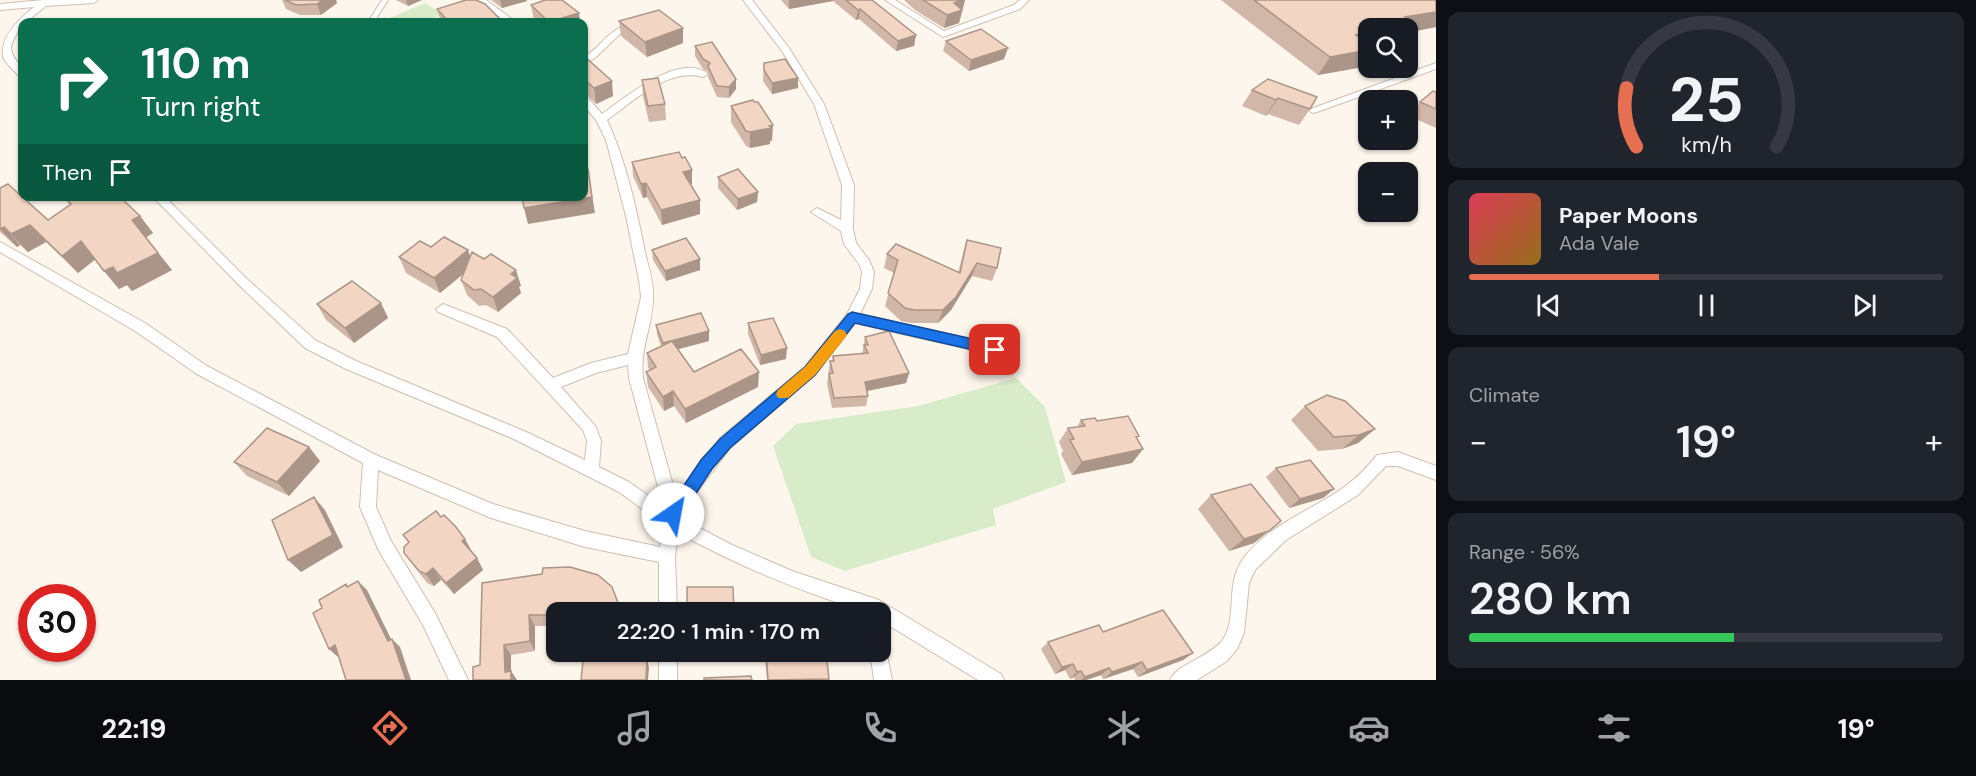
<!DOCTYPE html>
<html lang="en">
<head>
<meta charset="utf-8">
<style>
  :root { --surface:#171b24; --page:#20242c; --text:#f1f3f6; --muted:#9ea1a6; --line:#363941; --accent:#e76f51 }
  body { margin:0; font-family:"DM Sans",sans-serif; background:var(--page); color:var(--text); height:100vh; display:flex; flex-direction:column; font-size:22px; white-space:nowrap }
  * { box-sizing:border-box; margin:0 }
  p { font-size:20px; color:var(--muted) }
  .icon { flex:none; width:33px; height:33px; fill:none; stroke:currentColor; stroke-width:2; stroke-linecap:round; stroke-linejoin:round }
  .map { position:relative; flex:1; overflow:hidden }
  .drawer { display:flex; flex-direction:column; gap:12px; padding:12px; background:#0d0f14; width:540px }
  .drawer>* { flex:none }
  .top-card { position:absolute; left:18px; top:18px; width:570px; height:183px; border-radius:12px; box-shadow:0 2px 4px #0004; background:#0b6e4f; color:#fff; overflow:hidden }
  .controls { position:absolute; left:1358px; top:18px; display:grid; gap:12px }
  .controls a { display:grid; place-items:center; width:60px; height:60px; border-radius:12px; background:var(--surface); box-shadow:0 2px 4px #0004; font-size:30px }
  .speed { position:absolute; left:18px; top:584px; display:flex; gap:12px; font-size:30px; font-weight:700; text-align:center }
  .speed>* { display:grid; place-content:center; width:78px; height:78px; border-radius:50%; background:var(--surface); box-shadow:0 2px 4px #0004; line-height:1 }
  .speed .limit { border:9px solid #d22; background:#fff; color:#111 }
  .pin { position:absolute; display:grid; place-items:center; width:51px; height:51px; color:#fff; margin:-26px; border-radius:12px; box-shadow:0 3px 9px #0006 }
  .me { position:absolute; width:66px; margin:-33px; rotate:33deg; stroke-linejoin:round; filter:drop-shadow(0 0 4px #0008) }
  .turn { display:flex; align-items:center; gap:21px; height:126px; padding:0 24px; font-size:27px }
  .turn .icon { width:78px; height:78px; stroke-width:2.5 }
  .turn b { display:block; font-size:42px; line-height:51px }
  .then { display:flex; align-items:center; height:57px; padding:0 24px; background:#0003; gap:12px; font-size:22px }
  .big { font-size:45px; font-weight:600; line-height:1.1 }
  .drawer .tile { flex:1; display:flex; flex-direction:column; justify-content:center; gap:9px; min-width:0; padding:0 21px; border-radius:12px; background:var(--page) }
  .drawer .dial { align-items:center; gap:0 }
  .dial svg { height:156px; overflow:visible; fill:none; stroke:var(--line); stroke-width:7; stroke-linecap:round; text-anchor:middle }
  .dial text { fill:var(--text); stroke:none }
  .song { display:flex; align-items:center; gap:18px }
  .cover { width:72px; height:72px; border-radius:9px; background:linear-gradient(135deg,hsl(350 70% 55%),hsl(40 70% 35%)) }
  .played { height:6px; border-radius:3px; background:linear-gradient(90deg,var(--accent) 40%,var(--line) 40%) }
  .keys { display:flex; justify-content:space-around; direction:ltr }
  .heat { display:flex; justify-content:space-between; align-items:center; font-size:33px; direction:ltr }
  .charge { height:9px; border-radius:4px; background:linear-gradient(90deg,#34c759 56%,var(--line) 0) }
  .trip { position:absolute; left:546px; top:602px; width:345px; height:60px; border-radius:12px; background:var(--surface); box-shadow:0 2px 4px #0004; font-weight:600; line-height:60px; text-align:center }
  .tab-bar { display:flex; height:96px; justify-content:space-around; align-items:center; background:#090b0e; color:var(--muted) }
  .tab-bar .icon { width:42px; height:42px }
  .tab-bar .on { color:var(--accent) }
  .tab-bar b { font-size:27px; color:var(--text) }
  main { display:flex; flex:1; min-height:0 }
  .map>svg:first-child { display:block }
</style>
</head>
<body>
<main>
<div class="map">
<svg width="1436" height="680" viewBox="0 0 1436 680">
  <rect width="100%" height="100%" fill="#fdf6ec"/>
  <path fill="#d8ecc9" d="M425,3L443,14L425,22H380Z
    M1016,378L1045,407L1066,482L993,509L996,525L845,571L811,557L773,446L796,424L918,406Z"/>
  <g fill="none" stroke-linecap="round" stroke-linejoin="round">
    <g stroke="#d1beb0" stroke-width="7">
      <path id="service" d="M371,22L385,0"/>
    </g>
    <g stroke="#d1beb0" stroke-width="2">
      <path id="minor" d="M43,0H98L94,3L46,6L26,22H22C14,45 2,44 22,68V77L19,76C14,70 6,64 3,57C0,36 20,18 34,7L0,10V4Z
        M476,0H486L516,22H506Z
        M743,0H752L789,48L824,104L854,185L853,229L856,243L869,260L874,272L872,289L860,314L995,345L1000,346L1002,350L1000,354L995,355L855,323L815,375L730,448L689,503L681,518L730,544L792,571L879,600L1001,674L1004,680H978L880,620V612C861,612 845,605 827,599C775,581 726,559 678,533L675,556L677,612H659V562L585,547L491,518L378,470L376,507L391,541L435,613L468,680H449L423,625L379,551L360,507L363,463L197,374L135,331L0,252V242L145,323L207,366L376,455L493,504L585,531L660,547L663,524L619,492L514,439L346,369L305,348L239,285L152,196H164L247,279L315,340L356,361L524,431L585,460L587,441L583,430L497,337L438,312L436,309L443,304L507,329L553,378L591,363L628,354L641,297L639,280L626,216L606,140L596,120L584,106V97L588,98L602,114C625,98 680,51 708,74L703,77C668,67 634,101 607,120C626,161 636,207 645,252C648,266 654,282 653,297C653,326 640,345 643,378L676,496L720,438L805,367L847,314L860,289L862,272L859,264L844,244L841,231L811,212L817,208L841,220L842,185L814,104L782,51ZM628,365L629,378L663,506L629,482L599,467L601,441L596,427L561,387L596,373Z
        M885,0H895L944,31L1014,5L1020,0H1029L1020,9L943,37Z
        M637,22L640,23V27L621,33L595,58L584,64V57C608,42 604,30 637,22Z
        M1436,63V69L1317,112L1313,113L1308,110Z
        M1398,452L1436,466V480L1398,466H1386L1358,495L1286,540L1255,570L1249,583L1244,633L1237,649L1227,661L1197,680H1170C1176,665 1208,657 1221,642C1239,621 1224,585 1243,559C1268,524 1314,510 1347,485C1359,476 1368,466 1377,455Z
        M880,643L885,645L892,680H874L870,651H880Z
        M659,651H677V680H659Z"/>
    </g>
    <use href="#service" stroke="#fff" stroke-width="5"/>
    <use href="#minor" fill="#fff" fill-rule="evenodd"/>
  </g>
  <path fill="#d1b7a8" d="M282,0H336L337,3L321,15H300L286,9Z
    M396,0H422L408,6Z
    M491,0H526L527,1L502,8Z
    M781,0H872L916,35L914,46L896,51L859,19L856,20L833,1L789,9Z
    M904,0H965L959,23L944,28L915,10Z
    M1221,0H1436V27L1411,32L1407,37V28H1368L1363,67L1318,75Z
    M531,5L579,13L580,22H536L534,20Z
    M437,9L503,22H441Z
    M619,21L683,43L647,57L621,36Z
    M946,41L1004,59L969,71L943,51Z
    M695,46L736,89L729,98L717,97L708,77V72L703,69L695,56Z
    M584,56L613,96L596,104L584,92Z
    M764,63L798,78V88L772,94L763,81Z
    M1268,79L1310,109L1299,125L1268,114L1266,116L1242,106L1252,90Z
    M642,80L665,104L666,120L649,122L643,96Z
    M1436,92V128L1409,116L1420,102Z
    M731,106L772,141H770V144L750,148L746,146L731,122Z
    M682,158L692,184H691L700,214L662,225L647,197L643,198L633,176L632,162Z
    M718,177L758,192L757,202L737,210L718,188Z
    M0,188L48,220L70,205L62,196H119L140,216L153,233L146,237L172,270L132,291L127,285L119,289L95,259L78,273L46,242L28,252L20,245L17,247L0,232Z
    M967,240L997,268L992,281L972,276L951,310L938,323H911L901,321L885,306L894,273L884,268L887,254L958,273L963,253Z
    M431,247L468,250L470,256L521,286L519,287L521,293L498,312L486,305L479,306L467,295L461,280L463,274L440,293L406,273L399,257Z
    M652,250L700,270L666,281L653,260Z
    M381,303L388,318L354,343L326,320L317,304Z
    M748,323L786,359L760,365L748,334Z
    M656,325L709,341L678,349L694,372L758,387L686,423L674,406L664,411L648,387L646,372L650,370L648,368L647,353L661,346L657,335Z
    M865,337L909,373L906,383L867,391L868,396L866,406L832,408L827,384L830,361H832L833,356L862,354Z
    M1305,406L1375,429L1358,443L1342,449L1318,451L1291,420Z
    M1081,420L1097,421L1137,439L1143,449L1132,463L1072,475L1061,454L1063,451L1059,442L1068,428L1077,427Z
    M309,447L320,461L289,496L247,476L234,462Z
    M1276,468L1334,489L1323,498L1289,508L1266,477Z
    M1211,495L1254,543L1229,551L1198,509Z
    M441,517L465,539L472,552L477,558L483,570L454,594L441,580L434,586L427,583L404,553L409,543L403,535Z
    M482,583L620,608L621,612H556V626H535V651L511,655V671L517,680H473L480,665Z
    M1103,632L1193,653L1183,660L1138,677L1133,669L1103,679L1101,675L1086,680H1075L1074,677L1070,679L1065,670L1055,674L1041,649L1048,642Z
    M687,651H734L733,654H687Z
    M764,651H826L829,680H767Z"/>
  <path fill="#aa9588" d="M323,0H336L337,3L321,15L317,4Z
    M406,0H422L408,6Z
    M500,0H526L527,1L502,8Z
    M789,0H833V1L789,9Z
    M962,0H965L959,23L944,28L947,15L954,3Z
    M860,9L859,19L856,20L858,10Z
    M1436,12V27L1411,32L1407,37V28H1393L1405,17Z
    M579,13L580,22H549Z
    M683,28V43L647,57L645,42Z
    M1368,33V49L1356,35Z
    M916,35L914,46L896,51L898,41Z
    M1008,48L1004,59L969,71L971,60Z
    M1368,50V60L1363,67L1318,75L1330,57Z
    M798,78V88L772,94V83Z
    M736,79V89L729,98V87Z
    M612,81L613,96L596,104L594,88Z
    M1278,98L1268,114L1266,116L1276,100Z
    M773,125L772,141H770V144L750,148V132Z
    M588,169L595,213L528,224L524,208Z
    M692,170V184L684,186L683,172Z
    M646,183L647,197L643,198L641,184Z
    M758,192L757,202L737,210L738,199Z
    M700,200V214L662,225L661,210Z
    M140,216L153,233L145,238L132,220Z
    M30,225L46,242L28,252L11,234Z
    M4,227L20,245L17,247L0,229Z
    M81,241L97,258L78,273L62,256Z
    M468,250L473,266L440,293L434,278Z
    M158,253L172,270L132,291L127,285L119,289L104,271L113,267Z
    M700,259V270L666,281L665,271Z
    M977,263L972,276L951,310L938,323L943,310Z
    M516,270L521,286L519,287L521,293L498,312L493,297L511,274Z
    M381,303L388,318L354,343L345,328Z
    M709,331V341L664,353L663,343Z
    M787,348L786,359L760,365L761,355Z
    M759,372L758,387L686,423L685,409Z
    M909,373L906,383L862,392L865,382Z
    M673,391L674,406L664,411L663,397Z
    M1375,429L1358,443L1342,449L1359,435Z
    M309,447L320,461L289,496L277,482Z
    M1143,449L1132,463L1072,475L1082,462Z
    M1334,489L1323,498L1289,508L1300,499Z
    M314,497L325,510L343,547L301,572L288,560Z
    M1269,531L1254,543L1229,551L1244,539Z
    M465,539L472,552L470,554L462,541Z
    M477,558L483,570L454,594L446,583Z
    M433,568L441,580L434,586L426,574Z
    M358,581L367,590L395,647L392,639L400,647L411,680H406Z
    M529,615L535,626V651L530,641Z
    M335,645L344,653L338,657L329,649Z
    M504,645L511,655V671L517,680H510L505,672Z
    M617,651H621L620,668L617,658Z
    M1193,653L1183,660L1138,677L1147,670Z
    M647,658L649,668L648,680H646Z
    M1142,662L1133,669L1103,679L1112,672Z
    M1073,664L1065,670L1055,674L1062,667Z
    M1109,668L1101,675L1086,680H1081L1085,677Z
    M1081,671L1074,677L1070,679L1077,672Z"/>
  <path fill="#f3d5c3" stroke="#aa9588" stroke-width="1.5" d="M285,0H323L317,4L296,5Z
    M466,0H476L485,4L503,22H449L437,9Z
    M545,0H562L579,13L549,22L531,5Z
    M846,0H872L916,35L898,41L860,9L858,10Z
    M923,0H962L954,3L962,10L947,15Z
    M1254,0H1436V12L1405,17L1416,24L1393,28H1368V33L1356,35L1368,44V50L1330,57Z
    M659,10L683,28L645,42L619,21Z
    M981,29L1008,48L971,60L946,41Z
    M712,42L736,79L729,87L717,86L708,66L710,63L703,59L695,46Z
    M584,56L612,81L594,88L584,79Z
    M785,59L798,78L772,83L764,70V63Z
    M658,78L665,104L648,106L642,80Z
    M1268,79L1317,97L1310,109L1278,98L1276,100L1252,90Z
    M1433,91L1436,92V109L1420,102Z
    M753,100L754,102H758L773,125L769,126L771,128L750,132L746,131L731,106Z
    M679,152L682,158L685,157L692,170L683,172L700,200L661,210L646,183L641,184L632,162Z
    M584,169H588L592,197L524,208L522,196H584Z
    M738,169L758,192L738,199L718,177Z
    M8,184L48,220L71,204L64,196H119L140,216L132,220L158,253L117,273L113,267L104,271L81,241L62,256L30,225L11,234L4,227L0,229V188Z
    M444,237L468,250L434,278L399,257L420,241L431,247Z
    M686,238L700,259L665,271L652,250Z
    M967,240L1001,248L997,268L977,263L956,297L943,310H914L905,308L888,293L898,260L887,254L896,244L960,273Z
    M472,252L484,259L491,254L516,270L511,274L517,278L493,297L481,289L474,290L461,280Z
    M352,281L381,303L345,328L317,304Z
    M701,313L709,331L663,343L656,325Z
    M773,318L787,348L761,355L748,323Z
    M889,331L909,373L865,382L868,396L834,398L829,374L833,373L830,361H834L833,356L868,353L864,345H868L865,337Z
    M672,341L694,372L741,349L759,372L685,409L673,391L663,397L646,372L656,367L647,353Z
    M1327,395L1345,401L1375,429L1359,435L1334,437L1305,406Z
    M1128,416L1139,436L1136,437L1143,449L1082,462L1070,440L1074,439L1068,428L1085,426L1081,420L1095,418L1097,421Z
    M267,428L309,447L277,482L234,462Z
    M1310,460L1334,489L1300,499L1276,468Z
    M1251,484L1281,521L1269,531L1244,539L1211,495Z
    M314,497L333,535L288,560L272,520Z
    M436,511L441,517L444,515L456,527L465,539L462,541L477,558L446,583L433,568L426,574L419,571L404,553V547L409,542L403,535Z
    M570,567L598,575L612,587L620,608V612H556V615H529L530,641L504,645L505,672L511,671V680H473V667L480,665L482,583L542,574L543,568Z
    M358,581L388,641L392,639L406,680H346L335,645L329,649L313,613L322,608L319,600L346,584L347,587Z
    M687,587H733L734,612H687Z
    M1163,610L1193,653L1147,670L1142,662L1112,672L1109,668L1085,677L1081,671L1077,672L1073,664L1062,667L1048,642L1099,625L1103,632Z
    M584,651H617V658H647L646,680H581Z
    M766,651H826L829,679L768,680Z
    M751,676L752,680H704V678Z"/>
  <path fill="#1a73e8" stroke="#114b97" stroke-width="1.5" d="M852,312L995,344L1002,350L995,355L855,323L815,375L730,448L712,469L679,519L673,521L668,519L665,514L668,509L701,460L720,439L805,367L848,314Z"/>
  <path fill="#f59e0b" d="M840,329L845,331L847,335L845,338L815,375L788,398H778L776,394L778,390L805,367L835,331Z"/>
</svg>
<div class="controls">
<a><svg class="icon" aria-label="search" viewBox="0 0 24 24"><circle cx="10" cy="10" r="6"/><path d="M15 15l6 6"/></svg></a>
<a>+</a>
<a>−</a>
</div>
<div class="speed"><div class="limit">30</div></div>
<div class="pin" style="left:995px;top:350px;background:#d93025"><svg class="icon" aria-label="arrive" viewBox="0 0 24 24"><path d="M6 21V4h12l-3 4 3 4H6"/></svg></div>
<svg class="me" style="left:673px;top:514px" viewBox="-20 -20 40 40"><circle r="19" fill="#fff"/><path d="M0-13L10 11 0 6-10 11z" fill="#1a73e8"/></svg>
<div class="trip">22:20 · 1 min · 170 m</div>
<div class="top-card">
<div class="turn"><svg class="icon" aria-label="right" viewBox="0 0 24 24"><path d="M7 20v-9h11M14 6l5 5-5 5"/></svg><div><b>110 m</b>Turn right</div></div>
<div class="then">Then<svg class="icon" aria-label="arrive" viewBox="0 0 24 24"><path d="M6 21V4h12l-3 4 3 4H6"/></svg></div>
</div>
</div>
<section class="drawer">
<div class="tile dial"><svg viewBox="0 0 100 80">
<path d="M14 69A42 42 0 1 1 86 69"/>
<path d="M14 69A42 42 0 0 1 9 39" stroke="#e76f51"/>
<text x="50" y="56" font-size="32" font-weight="700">25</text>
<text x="50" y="72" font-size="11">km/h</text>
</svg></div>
<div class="tile">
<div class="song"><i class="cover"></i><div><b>Paper Moons</b><p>Ada Vale</p></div></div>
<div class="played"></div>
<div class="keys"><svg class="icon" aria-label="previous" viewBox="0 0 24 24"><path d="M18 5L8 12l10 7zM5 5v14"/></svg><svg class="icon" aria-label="pause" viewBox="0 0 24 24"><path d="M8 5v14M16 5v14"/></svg><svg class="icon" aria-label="next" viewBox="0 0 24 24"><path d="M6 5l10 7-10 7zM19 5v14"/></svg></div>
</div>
<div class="tile"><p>Climate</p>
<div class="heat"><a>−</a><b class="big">19°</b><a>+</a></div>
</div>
<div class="tile"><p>Range · 56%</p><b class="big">280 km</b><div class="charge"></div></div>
</section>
</main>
<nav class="tab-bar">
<b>22:19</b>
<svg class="icon on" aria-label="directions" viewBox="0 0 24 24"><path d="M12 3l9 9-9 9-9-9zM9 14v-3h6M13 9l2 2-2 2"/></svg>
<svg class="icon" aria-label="music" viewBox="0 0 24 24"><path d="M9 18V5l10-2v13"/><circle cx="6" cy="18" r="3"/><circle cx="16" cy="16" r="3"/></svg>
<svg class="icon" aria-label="phone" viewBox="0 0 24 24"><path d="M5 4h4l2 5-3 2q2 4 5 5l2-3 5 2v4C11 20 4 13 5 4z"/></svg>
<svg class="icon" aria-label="climate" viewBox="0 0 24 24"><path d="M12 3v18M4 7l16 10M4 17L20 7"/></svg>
<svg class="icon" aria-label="car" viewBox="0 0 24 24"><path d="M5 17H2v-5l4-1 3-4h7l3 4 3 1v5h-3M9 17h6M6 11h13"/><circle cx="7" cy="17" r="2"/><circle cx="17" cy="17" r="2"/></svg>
<svg class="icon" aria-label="filters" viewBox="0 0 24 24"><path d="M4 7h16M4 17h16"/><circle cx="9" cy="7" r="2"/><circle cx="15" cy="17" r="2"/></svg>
<b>19°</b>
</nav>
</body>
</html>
